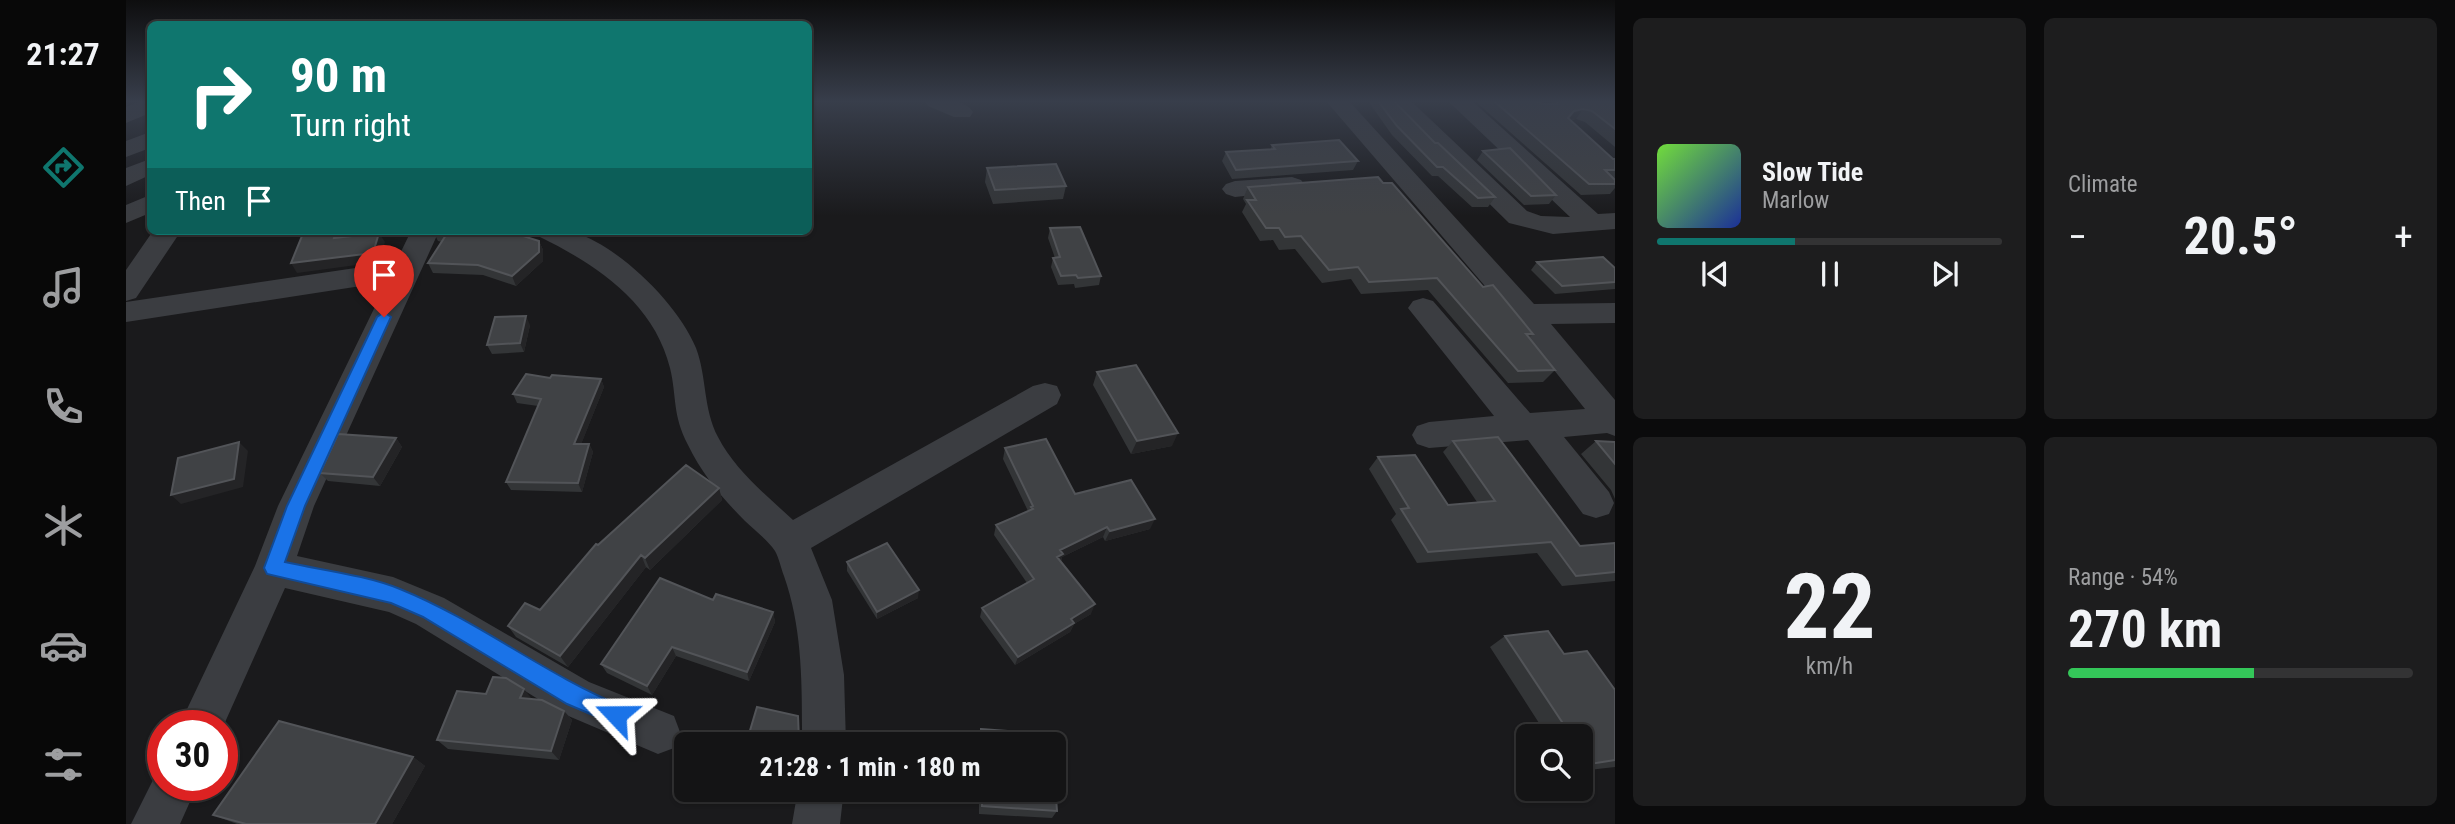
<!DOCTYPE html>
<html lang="en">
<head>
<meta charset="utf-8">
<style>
  :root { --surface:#141415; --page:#1d1d1e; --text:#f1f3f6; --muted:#9d9ea0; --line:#333334; --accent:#0f766e }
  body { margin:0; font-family:"Roboto Condensed",sans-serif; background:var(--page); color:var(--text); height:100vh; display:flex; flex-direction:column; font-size:26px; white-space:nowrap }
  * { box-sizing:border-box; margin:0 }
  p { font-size:23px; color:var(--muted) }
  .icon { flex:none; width:38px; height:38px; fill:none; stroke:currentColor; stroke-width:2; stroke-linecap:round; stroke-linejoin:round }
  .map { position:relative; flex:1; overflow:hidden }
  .sheet { display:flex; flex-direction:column; gap:18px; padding:18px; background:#0b0b0c; width:840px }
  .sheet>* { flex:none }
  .banner { position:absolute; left:21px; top:21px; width:665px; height:214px; border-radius:10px; box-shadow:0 2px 5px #0004,0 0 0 2px var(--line); background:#0f766e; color:#fff; overflow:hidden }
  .tools { position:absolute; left:1390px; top:724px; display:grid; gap:14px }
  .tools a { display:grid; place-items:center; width:77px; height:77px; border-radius:10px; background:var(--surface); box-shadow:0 2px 5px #0004,0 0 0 2px var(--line); font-size:35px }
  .speed { position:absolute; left:21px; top:710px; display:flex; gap:14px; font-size:35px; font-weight:700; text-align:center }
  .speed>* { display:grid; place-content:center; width:91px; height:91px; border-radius:50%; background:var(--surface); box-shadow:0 2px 5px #0004,0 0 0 2px var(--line); line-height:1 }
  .speed .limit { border:10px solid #d22; background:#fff; color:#111 }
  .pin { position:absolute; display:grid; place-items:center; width:60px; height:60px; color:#fff; margin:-72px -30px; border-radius:50% 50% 50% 0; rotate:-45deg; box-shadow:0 0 7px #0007 }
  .pin .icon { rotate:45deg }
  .me { position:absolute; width:77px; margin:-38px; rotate:293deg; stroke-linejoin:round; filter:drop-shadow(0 0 5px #0008) }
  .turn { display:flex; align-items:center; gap:24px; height:147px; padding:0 28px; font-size:32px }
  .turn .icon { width:91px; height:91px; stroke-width:2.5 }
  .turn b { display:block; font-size:49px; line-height:60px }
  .then { display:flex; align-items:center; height:66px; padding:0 28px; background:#0003; gap:14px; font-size:26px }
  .big { font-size:52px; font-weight:700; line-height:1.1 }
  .sheet .card { flex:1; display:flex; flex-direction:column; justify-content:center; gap:10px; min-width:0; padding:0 24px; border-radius:10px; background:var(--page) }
  .sheet .dial { align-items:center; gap:0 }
  .dial b { font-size:91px; line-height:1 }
  .song { display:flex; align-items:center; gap:21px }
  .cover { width:84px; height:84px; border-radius:10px; background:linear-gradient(135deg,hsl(100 70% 55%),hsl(230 70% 35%)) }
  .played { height:7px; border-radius:4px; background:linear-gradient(90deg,var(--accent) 40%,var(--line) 40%) }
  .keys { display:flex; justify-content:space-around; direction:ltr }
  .heat { display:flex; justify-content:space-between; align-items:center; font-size:38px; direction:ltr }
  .charge { height:10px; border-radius:5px; background:linear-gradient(90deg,#34c759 54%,var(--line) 0) }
  .sheet .tiles { flex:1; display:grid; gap:18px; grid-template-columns:repeat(2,1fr) }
  .trip { position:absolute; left:548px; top:732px; width:392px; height:70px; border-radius:10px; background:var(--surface); box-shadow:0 2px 5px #0004,0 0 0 2px var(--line); font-weight:700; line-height:70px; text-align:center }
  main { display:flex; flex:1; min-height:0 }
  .menu { display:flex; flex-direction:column; width:126px; justify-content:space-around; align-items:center; background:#080808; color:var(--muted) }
  .menu .icon { width:49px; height:49px }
  .menu .selected { color:var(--accent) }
  .menu b { font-size:32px; color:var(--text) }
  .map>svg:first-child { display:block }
</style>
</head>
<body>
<main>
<nav class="menu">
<b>21:27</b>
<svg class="icon selected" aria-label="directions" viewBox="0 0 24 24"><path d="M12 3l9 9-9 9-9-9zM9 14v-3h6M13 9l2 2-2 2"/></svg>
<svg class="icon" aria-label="music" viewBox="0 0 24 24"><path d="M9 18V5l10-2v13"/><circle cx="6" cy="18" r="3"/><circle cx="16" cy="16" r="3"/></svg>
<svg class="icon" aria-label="phone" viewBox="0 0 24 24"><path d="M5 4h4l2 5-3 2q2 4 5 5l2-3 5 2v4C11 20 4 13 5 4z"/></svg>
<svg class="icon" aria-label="climate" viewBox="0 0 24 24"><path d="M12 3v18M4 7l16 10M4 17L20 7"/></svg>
<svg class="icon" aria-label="car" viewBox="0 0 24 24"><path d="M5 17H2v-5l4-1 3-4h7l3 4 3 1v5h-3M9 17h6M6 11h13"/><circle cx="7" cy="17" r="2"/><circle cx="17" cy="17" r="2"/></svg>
<svg class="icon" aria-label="filters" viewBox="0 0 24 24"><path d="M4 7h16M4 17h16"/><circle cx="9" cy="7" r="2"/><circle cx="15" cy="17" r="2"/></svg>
</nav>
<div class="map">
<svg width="1489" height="824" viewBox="0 0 1489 824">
  <rect width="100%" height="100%" fill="#1a1a1c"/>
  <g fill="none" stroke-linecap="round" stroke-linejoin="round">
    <path fill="#3b3d41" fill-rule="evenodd" d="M15,101H24V113L0,123V107Z
      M799,101C814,100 837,97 847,112L844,117H828L802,106Z
      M1200,101H1223L1408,304L1489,303V323L1425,324L1489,400V436L1481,433L1438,437L1483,492L1488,503L1483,514L1470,518L1457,514L1402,440L1303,448L1291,444L1286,435L1291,426L1303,422L1368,416L1282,308L1287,301L1297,298L1307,301L1404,413L1459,409L1389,321Z
      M1263,101H1285L1401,211L1415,216L1444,217L1322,101H1346L1472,214L1489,213V229L1427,234L1383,223L1265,107Z
      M24,132V148L0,157V141Z
      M24,159V175L0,186V168Z
      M1166,177L1175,180L1179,185L1175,190L1109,197L1100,194L1096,189L1100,184L1109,181Z
      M24,195V213L0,223V205Z
      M27,231H55L10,298L0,301V270Z
      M285,231H313L188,506L171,556L267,577L318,598L463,682L548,716L554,732L548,748L532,754L433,712L290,624L263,612L159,588L96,729V726H53L129,566L152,506L261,282L0,322V302L270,262Z
      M410,231C422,231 437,228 448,232C494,247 552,304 570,348C581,377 577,409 592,437C609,470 640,495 667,520L907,386L919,383L931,386L935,395L931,404L685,548L706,600L718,675L720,744H676C676,687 677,630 658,576C655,568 653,558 649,551C642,540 628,530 619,521C596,498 576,474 562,445C546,414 551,397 544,368C528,303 471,265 414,237Z
      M37,768V786H71L54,824H5L32,770Z
      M672,789H718L714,824H666Z"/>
  </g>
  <path fill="#333537" d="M1242,101H1268L1309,143L1369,197L1362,207H1346L1312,176H1306L1266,135Z
    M1349,101H1410L1417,104H1427L1423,101H1489V147L1459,122L1450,119L1444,121L1487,159H1489V188L1484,194L1455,195Z
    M1146,145L1232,161L1227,170L1106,179L1096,161L1100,152L1144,150Z
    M1357,151L1430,195L1423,204L1398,205L1351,160Z
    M861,168L940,186L937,199L867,204L859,182Z
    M1122,187L1357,287L1407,334L1403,338L1429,370L1417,382L1382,383L1302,290L1235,294L1225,279L1196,283L1169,249L1153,250L1147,240L1134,241L1116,212L1120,204L1117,199Z
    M924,228L975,276L973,285L949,288L948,284L932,285L925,267L927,258H929L922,238Z
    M307,231L386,232L413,241L417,250V261L390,286L357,275L307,273L302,263L316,242L312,241Z
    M1411,262L1489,268V289L1429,294L1405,270Z
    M404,325L398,352L366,354L361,345Z
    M971,372L1046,446L1005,454L967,385Z
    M424,378L475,379L478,387L455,444H463L467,452L456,492L385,490L380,482L412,406L391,403L387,394Z
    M270,438L276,447L254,486L202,481L194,473Z
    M1327,441L1454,546L1489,543V581L1436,586L1411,553L1291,563L1265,520L1270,514L1243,469L1252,457L1322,505L1351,502L1317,452Z
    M1470,441L1489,442V499L1485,490L1455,454Z
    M879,448L949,494L1024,529L979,541L977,537L936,557L935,562L965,614L948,624L944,632L889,665L854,617L856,608L901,583L868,535L870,525L902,511L877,459Z
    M593,488L596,500L524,570L520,567L442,667L390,637L382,626L414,610L472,545Z
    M721,562L792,598L751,619L721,571Z
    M587,600L647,612L649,622L623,681L550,656L526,695L481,673L475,664Z
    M1379,636L1438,654L1489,690V767L1454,771V737H1422L1364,647Z
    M406,699L438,711L446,720L433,760L322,749L311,740Z
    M855,729L925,744H852V738Z
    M287,757L299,766L266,824H111L87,815Z
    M853,789H928L931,811L926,818L853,814Z"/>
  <path fill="#242426" d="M1457,109L1450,119L1440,121L1448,111Z
    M207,231H216L213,238H208Z
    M253,233L259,242L253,262L171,273L165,263Z
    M413,241L417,250V261L390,286L386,276Z
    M400,316L404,325L398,352L394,343Z
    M475,379L478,387L452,452L448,444Z
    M1052,433L1046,446L1005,454L1011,441Z
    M270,438L276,447L254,486L247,477Z
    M113,442L122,451L117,487L55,504L45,495Z
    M463,444L467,452L456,492L452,483Z
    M593,488L596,500L524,570L519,558Z
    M1029,519L1024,529L979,541L984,531Z
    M981,527L977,537L936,557L934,564L927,567L934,550Z
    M515,555L520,567L442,667L434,656Z
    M793,590L792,598L751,619V612Z
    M969,604L965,614L948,624L944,632L889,665L892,657L945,619Z
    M647,612L649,622L623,681L621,672Z
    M546,647L550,656L526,695L521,686Z
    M398,689L406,699L394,698Z
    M438,711L446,720L433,760L425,751Z
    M287,757L299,766L266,824H249Z"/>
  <path fill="#404245" stroke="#525458" stroke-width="2" d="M1252,101H1268L1309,143H1312L1369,197L1352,198L1317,167H1311L1271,126Z
    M1368,101H1410L1417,104H1431L1432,101H1489V129L1466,111L1457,109L1448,111L1442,118L1487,159H1489V170H1479L1489,180V184H1463Z
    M1213,140L1232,161L1110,170L1100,152L1149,149L1146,145Z
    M1384,148L1430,195L1405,196L1357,151Z
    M930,164L940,186L869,190L861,168Z
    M1252,177L1257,183H1266L1357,287L1367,285L1407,334H1400L1429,370L1392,371L1311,278L1243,282L1232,267L1203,270L1175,236L1159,237L1153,228H1140L1121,200H1130L1122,187Z
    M954,227L975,276L952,278L950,275L935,276L927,258L934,257L924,228Z
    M178,231H207L206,232H210L208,238L253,233L247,253L165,263Z
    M307,231H381L413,241V252L386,276L352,265L302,263L320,235Z
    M1477,257L1489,268V282L1436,286L1411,262Z
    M400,316L394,343L361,345L369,317Z
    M1010,365L1052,433L1011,441L971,372Z
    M400,374L424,378L426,375L475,379L448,444H463L452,483L380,482L415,399L387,394Z
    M212,434L270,438L247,477L194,473Z
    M1372,437L1454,546L1489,543V572L1450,576L1425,542L1302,552L1275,509L1283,508L1252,457L1289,455L1322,505L1369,501L1327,441Z
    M920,439L949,494L1005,480L1029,519L984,531L981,527L934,550L937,554L931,557L969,604L945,619L948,623L892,657L856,608L908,579L870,525L907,509L905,507L907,506L879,448Z
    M1470,441L1489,442V464Z
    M113,442L108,479L45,495L52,458Z
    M560,465L593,488L519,558L515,555L434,656L382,626L399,603L414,610L470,544L472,545Z
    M761,543L793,590L751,612L721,562Z
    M534,578L587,600L590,594L647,612L621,672L546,647L521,686L475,664Z
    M1422,631L1438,654L1461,651L1489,690V760L1464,764L1454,749V737H1446L1379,636Z
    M367,677L380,678L398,689L394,698L416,700L438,711L425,751L311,740L331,691L360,694Z
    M631,707L672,716L673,740H682L681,744H620Z
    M153,721L287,757L249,824H120L87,815Z
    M855,729L925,734V744H855Z
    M928,771L931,811L856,806V789H928Z"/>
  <linearGradient id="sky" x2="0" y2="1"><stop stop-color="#0e0e0f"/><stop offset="0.47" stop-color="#383e4b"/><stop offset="1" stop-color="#383e4b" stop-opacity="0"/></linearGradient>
  <rect width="1489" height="216" fill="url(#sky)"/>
  <path fill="#1a73e8" stroke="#114b97" stroke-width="2" d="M258,312L265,317L179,506L159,562C195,570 240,575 274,589C353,621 419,675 498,707L501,715L498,722L490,725L441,704L297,617L265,603L141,574L138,568L161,506L251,317Z"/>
</svg>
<div class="tools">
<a><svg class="icon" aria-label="search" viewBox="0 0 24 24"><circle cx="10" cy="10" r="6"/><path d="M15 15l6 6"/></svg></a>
</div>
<div class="speed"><div class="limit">30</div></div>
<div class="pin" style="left:258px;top:317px;background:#d93025"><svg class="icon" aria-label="arrive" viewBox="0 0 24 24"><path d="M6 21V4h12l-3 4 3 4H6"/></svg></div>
<svg class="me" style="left:490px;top:715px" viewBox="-20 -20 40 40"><path d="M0-17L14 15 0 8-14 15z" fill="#1a73e8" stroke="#fff" stroke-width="4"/></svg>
<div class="trip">21:28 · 1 min · 180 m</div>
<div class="banner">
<div class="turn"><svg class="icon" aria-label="right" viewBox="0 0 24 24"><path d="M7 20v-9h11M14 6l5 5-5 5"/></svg><div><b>90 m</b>Turn right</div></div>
<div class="then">Then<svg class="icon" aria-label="arrive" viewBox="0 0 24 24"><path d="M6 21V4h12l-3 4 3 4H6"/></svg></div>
</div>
</div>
<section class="sheet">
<div class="tiles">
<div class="card">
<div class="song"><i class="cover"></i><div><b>Slow Tide</b><p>Marlow</p></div></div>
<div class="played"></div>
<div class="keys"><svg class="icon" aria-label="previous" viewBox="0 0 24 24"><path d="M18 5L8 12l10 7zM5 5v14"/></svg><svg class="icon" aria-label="pause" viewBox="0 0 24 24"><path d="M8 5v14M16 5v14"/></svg><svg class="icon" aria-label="next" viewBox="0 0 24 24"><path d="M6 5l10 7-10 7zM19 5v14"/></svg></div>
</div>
<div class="card"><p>Climate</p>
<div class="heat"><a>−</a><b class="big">20.5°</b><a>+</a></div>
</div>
<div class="card dial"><b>22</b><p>km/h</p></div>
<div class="card"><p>Range · 54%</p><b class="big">270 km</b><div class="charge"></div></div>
</div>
</section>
</main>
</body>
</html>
